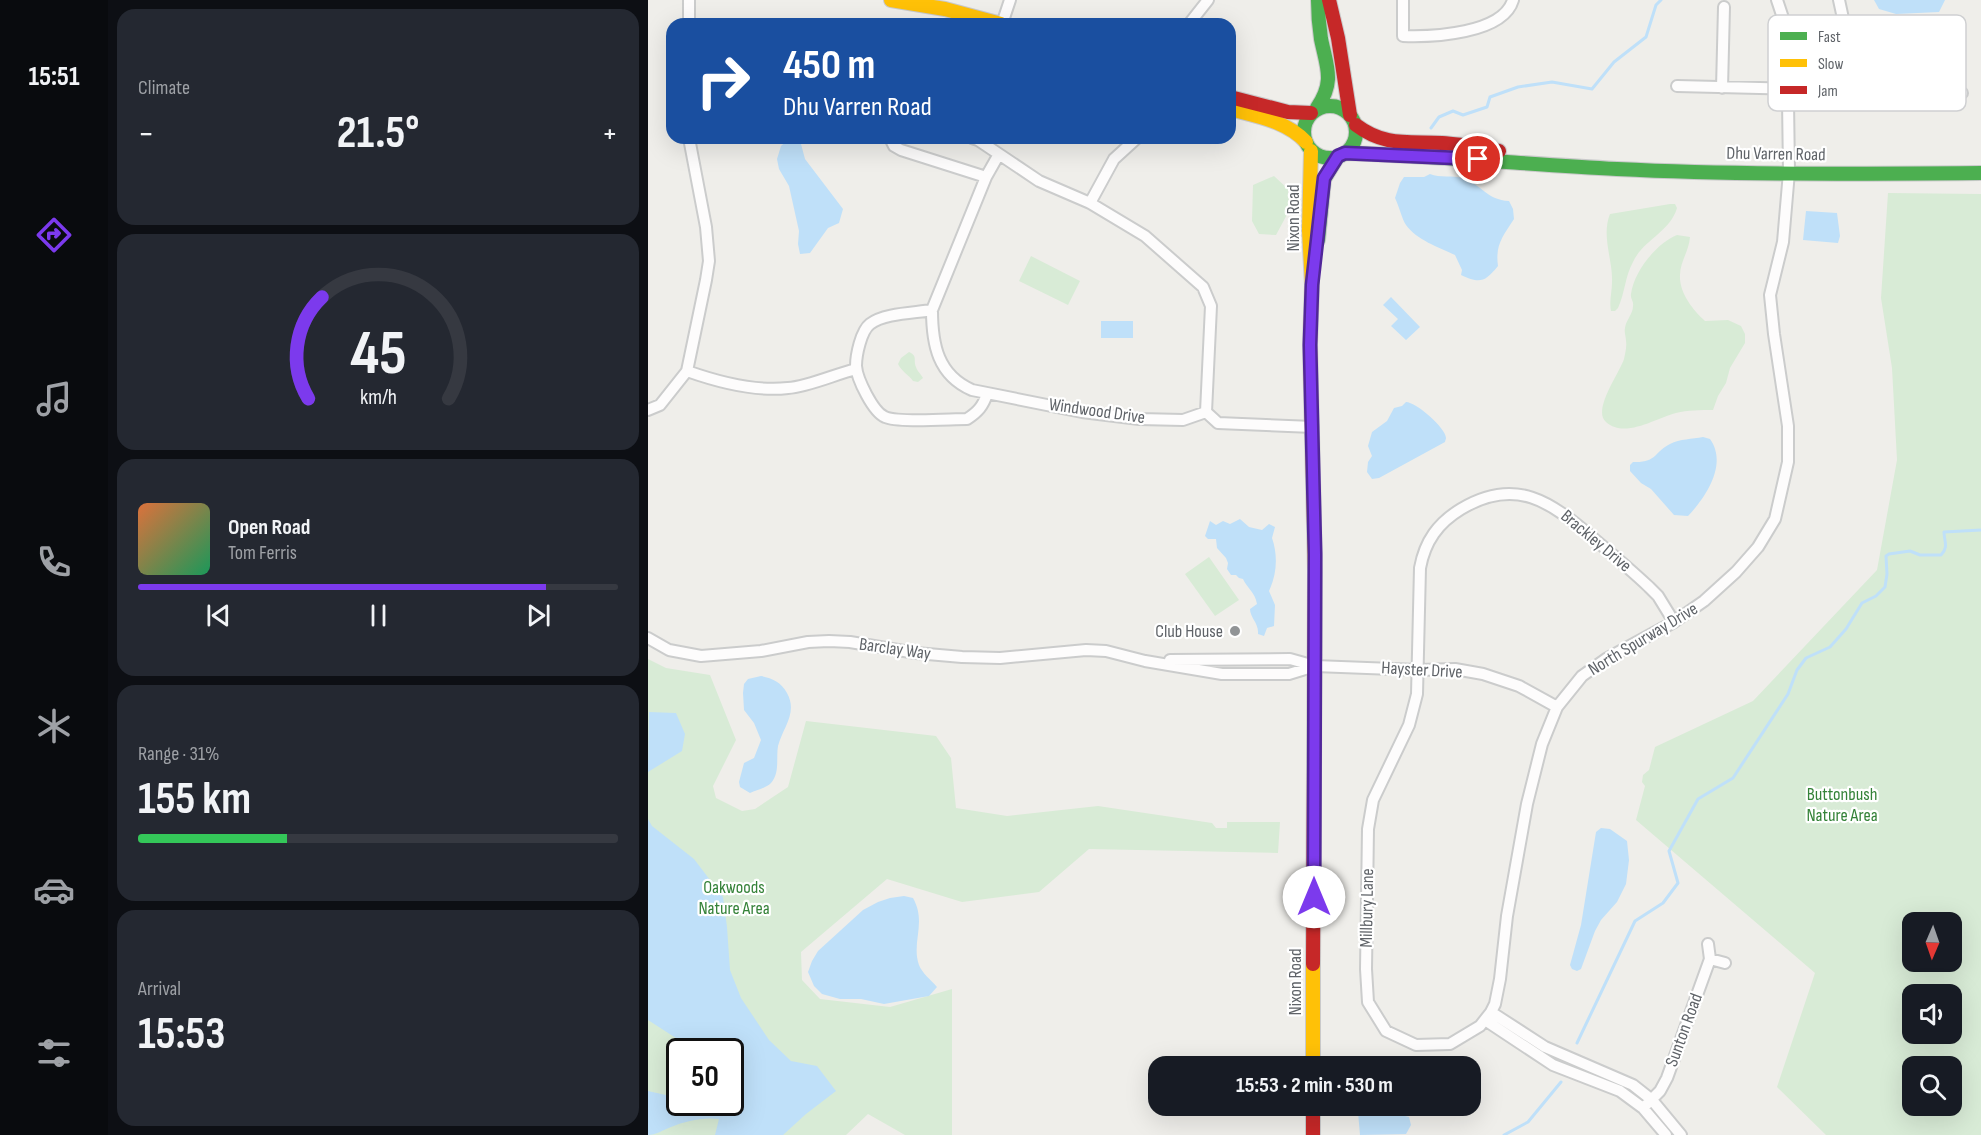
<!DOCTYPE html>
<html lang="en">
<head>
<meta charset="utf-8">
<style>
  :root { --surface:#171b24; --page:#242831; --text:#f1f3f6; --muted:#9ea1a6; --line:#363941; --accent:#7c3aed }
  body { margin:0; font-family:"Sofia Sans Condensed",sans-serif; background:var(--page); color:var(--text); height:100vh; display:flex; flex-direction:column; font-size:22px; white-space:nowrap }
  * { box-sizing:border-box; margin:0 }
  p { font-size:20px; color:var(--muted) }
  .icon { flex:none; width:33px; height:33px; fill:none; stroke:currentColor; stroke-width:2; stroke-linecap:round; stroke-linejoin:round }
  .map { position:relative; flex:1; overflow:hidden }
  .details { display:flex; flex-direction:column; gap:9px; padding:9px; background:#0d0f14; width:540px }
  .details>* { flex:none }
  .guide { position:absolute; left:18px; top:18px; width:570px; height:126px; border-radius:18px; box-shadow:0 6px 24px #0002; background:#1a4fa0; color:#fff; overflow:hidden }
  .needle { width:39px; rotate:182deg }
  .buttons { position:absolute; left:1254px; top:912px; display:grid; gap:12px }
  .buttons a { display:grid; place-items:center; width:60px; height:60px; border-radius:12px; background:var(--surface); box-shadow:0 6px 24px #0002; font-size:30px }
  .speed { position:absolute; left:18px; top:1038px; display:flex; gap:12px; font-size:30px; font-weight:700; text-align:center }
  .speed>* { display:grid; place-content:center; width:78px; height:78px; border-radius:50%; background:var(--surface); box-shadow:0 6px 24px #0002; line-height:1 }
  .speed .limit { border:3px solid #111; border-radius:9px; background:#fff; color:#111 }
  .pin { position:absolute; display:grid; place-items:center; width:51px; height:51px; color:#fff; margin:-26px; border:3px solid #fff; border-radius:50%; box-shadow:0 2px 6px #0007 }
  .me { position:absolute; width:66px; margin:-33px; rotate:0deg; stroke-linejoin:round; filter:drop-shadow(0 0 4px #0008) }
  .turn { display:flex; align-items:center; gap:21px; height:126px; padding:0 18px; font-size:27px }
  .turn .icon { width:78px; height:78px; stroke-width:2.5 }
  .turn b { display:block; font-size:42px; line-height:51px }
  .big { font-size:45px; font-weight:700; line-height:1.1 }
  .details .tile { flex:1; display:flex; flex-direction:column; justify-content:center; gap:9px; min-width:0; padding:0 21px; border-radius:18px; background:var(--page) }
  .details .dial { align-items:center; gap:0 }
  .dial svg { height:156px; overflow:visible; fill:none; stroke:var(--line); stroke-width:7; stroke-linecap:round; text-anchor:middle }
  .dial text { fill:var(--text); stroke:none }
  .song { display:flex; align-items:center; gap:18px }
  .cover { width:72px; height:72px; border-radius:9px; background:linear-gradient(135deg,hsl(20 70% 55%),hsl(150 70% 35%)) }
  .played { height:6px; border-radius:3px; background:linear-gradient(90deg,var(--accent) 85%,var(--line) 85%) }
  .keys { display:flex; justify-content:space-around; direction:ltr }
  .heat { display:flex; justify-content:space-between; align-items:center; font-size:33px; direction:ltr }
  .charge { height:9px; border-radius:4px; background:linear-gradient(90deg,#34c759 31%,var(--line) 0) }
  .trip { position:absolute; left:500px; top:1056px; width:333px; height:60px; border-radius:18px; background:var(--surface); box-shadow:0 6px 24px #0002; font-weight:700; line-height:60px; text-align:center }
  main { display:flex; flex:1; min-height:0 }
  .tab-bar { display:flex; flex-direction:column; width:108px; justify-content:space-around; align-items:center; background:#090b0e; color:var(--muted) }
  .tab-bar .icon { width:42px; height:42px }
  .tab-bar .current { color:var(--accent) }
  .tab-bar b { font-size:27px; color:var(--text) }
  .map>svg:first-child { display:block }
</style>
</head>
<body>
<main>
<nav class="tab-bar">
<b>15:51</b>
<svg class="icon current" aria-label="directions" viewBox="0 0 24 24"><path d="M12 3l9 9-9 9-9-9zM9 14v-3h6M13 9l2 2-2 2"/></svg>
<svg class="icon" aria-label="music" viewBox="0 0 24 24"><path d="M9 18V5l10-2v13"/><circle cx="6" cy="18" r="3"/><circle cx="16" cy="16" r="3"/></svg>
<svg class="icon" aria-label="phone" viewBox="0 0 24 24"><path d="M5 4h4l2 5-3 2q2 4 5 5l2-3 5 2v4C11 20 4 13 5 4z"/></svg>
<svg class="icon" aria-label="climate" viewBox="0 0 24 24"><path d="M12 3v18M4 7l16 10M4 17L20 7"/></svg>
<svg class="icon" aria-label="car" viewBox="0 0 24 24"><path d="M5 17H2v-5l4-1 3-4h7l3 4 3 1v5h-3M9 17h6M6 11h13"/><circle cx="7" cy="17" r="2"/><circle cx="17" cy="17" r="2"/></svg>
<svg class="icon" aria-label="filters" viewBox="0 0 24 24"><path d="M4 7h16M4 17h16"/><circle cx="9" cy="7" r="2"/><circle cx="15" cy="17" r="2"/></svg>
</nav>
<section class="details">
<div class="tile"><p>Climate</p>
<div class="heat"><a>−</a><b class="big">21.5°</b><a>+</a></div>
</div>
<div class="tile dial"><svg viewBox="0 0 100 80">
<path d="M14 69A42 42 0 1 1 86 69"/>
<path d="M14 69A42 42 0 0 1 21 17" stroke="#7c3aed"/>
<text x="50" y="56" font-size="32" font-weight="700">45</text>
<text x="50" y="72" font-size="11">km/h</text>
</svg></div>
<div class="tile">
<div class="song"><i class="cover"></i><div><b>Open Road</b><p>Tom Ferris</p></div></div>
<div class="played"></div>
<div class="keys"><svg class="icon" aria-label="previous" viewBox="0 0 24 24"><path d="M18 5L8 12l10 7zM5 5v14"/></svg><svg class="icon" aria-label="pause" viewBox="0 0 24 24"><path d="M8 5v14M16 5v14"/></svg><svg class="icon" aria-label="next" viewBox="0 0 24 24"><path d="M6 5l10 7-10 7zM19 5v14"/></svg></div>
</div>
<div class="tile"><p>Range · 31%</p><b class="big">155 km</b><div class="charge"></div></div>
<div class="tile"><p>Arrival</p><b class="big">15:53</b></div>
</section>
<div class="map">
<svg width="1333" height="1135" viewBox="0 0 1333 1135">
  <rect width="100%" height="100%" fill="#efeeea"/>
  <path fill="#d8ebd6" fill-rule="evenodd" d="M626,176L640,189L642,209L628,235L611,234L604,221L605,185Z
    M1240,193L1333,194V1135H1178L1129,1087L1167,973L988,820L997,786L994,782L995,775L1001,770L1007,747L1105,701L1229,570L1249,460L1244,368L1233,298ZM1304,922V962H1264V922ZM1304,994V1034H1264V994ZM1304,1066V1106H1264V1066Z
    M1022,204H1027L1029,208C1022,232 995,240 985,262C977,276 977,293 970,308L967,311H963C961,301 964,292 964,282C965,260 953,236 962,214Z
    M1029,235L1042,237C1041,251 1032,262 1032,275C1031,293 1045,310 1057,321L1080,320L1093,326L1097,334V343L1082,368L1078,383L1070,396L1065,410C1052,410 1040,410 1028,413C1008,418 977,439 958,422C944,410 971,374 976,359C977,354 979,347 978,341C978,337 976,332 977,328C978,320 985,314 985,306C986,301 982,299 983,294C986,271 1009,243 1029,235Z
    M383,256L432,281L420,305L371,281Z
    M261,352C270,356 265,359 268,367C269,371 273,374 275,378L270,382L265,381C260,374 254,372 250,364L253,358Z
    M561,557L591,600L567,616L537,574Z
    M0,659L18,668L62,675L88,740L65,786L68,798L94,811L107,809L140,787L158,721L288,736L303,758L308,808L359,816L450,806L564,823L568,828H579V822H632L630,853L441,849L391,892L314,902L239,879L153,952L154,980L172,999L242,1007L304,989V1135H257L220,1114L198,1135H0ZM32,1052H82V1102H32Z"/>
  <path fill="#bfe0f9" d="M1226,0H1297L1291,12L1248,14L1231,9Z
    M142,138H146L153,144L157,159L195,209L191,223L180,228L162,253L152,254L150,244L151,231L141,186L131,169L129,159L133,146Z
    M782,174C792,178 804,175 815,178C834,185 839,200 861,201L865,209L866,219C855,236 847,245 850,266C837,282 832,284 813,275L814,270L807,255C790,247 769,240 758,225C754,219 751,206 747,198L752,183L756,177H776Z
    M1158,211L1189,213L1192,236L1190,243L1155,240Z
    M743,297L772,327L758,340L743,326L750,319L735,305Z
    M453,321H485V338H453Z
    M758,402C768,402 798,428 798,438C798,439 797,441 797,442L731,478L724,479L719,472L720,462L724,456L720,446L724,432L739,421L746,408L754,406Z
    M1055,437L1062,439C1080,464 1058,497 1040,516L1026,515L1003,489L993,483L982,471V465L985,462C1009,463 1006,452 1022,444C1032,439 1044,439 1055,437Z
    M592,519L601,527L614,530L621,524L627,527L624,538C630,555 629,574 621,591L627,605L626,626L619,628L616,636L610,634C611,623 602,618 602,609L609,604C607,592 599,588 595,579L591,578L588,575H583L579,569L580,563L578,558L569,548L568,539H560L557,536L562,521L568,525L575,521L582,524Z
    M113,676C124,678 133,682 139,693C150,713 135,727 130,746C128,758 132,773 123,783C118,788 109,790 102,793L92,787L91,782L96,763L106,758L113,740L106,723L96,710L95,693L96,684L100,679Z
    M1,712L28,713L37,734L34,751L0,772Z
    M0,819L4,826L46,859L75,897L79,927L82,970L93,998L121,1040L143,1061L169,1066L188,1091L158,1114L135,1135H67L71,1119C54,1117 38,1121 23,1127C15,1130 8,1135 0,1135V1091L31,1098L32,1102H82V1052L48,1051L0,1020Z
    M953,828L962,829L979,841L981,860L978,884L969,902L953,920L947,931L933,969L929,971L924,969L922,965L933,925L948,832Z
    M256,896L265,898C279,923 263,942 271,965C274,973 283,980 289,987L281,996L236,1004L213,999H192L174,994L166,986L160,972L164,961L170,951L215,910L230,902L242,898Z
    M718,1106L761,1117L763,1125L758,1134L712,1135L710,1112L712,1107Z"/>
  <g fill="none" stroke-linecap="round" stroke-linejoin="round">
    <path stroke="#bfe0f9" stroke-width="3" d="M783,128L791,117L805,111L815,115L839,107L842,97L870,87L904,82L944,89L966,62L998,37L1008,5L1013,0
      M929,1043L987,921L1015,903L1030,883L1021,851L1050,799L1085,778L1140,694L1149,670L1158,658L1182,647L1198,629L1214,603L1228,596L1237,587L1239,574L1238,556L1241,554L1262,551L1272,555H1293C1301,547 1296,541 1296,532L1333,530
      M856,1135L880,1122L913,1082"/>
    <g stroke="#cbcccc" stroke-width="14">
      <path id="street" d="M755,0V36C784,37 855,34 865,0
        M1191,0L1196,23
        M41,24V0
        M354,24L362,0
        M541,24L560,0
        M1029,86L1314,93
        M1074,88L1076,7
        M242,138L246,146L253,150L338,177
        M324,138L330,140L391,181L442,203L497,236L555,287L563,306L558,412
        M442,203L466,159L489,138
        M284,310C284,345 290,375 324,390L434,412L491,419L535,420L558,412L570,423L665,427
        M39,371C70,382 106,392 140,388C159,387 188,374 208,369
        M339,394C335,406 330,412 319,419C302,419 250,423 237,417C225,412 209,379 208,366C208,355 213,331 222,324C236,313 267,313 284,310L338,177L351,154
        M0,410L12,405L39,371L58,280L61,261L58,227L41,138
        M1026,622L1010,596L1001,587C983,570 964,554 945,538C903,502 868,476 813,509C790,523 777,541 772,568L769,694L761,725L725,800L720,829L718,969L720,1002L738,1031L768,1045L802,1044L832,1026L843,1012L847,1004L852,979L859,916L879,804L894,744L909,707L934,676L958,659L1026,622L1056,601L1088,572L1110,547L1127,519L1140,462V426L1126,334L1122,295L1135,242L1141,172L1139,30L1129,0
        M0,638L21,650L53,656L113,651L160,642L181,641L202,642L268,653L314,657L352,658L438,650L458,651L497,661L574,674H641L667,666
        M522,660L642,659L667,666L771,670L807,669L835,674L871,686L909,707
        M1062,959L1077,963
        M843,1012L897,1047L985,1085L1004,1100L1033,1135
        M837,1020L905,1065L972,1091L995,1108L1018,1135
        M999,1104L1012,1091L1019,1078L1062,959L1060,944"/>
    </g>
    <g stroke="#cacacb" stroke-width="16">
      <path id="fast" d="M656 132a26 26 0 1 1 52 0a26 26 0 1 1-52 0Z
        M669,108C687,81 679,68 673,39C671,26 670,13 670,0
        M697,153C788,156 878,164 969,169C1090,175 1212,174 1333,173
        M670,240L676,179L690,156"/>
    </g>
    <g stroke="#cacacb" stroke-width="16">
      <path id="slow" d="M243,0L297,9L353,24
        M582,109C608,116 639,121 658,142
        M663,151L661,230L664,285L662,344L667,571
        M665,1066V964"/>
    </g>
    <g stroke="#cacacb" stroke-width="16">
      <path id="jam" d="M681,0L690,38L702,115
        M582,97L640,112L663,113
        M708,125C737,147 761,141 794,143C813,144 832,148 851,151
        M665,964L667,571
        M665,1106V1135"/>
    </g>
    <use href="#street" stroke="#fdfcfc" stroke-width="10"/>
    <use href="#fast" stroke="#4caf50" stroke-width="14"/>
    <use href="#slow" stroke="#ffc107" stroke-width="14"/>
    <use href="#jam" stroke="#c62828" stroke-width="14"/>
  </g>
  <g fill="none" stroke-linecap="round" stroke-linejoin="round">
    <g stroke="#51269a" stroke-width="15">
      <path id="route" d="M666,897L667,554L662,345L664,285L676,178L690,156L697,153L830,159"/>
    </g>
    <use href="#route" stroke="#7c3aed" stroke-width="10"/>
  </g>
  <circle fill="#919496" stroke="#fff" stroke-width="2" cx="587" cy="631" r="6"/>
  <g text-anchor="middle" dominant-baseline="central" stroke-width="4.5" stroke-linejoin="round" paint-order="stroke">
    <g font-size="18" fill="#5f6368" stroke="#fff">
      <text transform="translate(1128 154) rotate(1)">Dhu Varren Road</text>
      <text transform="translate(645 218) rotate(-90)">Nixon Road</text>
      <text transform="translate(449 411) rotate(8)">Windwood Drive</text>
      <text transform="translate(948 541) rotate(40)">Brackley Drive</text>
      <text transform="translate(995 639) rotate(-31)">North Spurway Drive</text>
      <text transform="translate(247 649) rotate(8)">Barclay Way</text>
      <text transform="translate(774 670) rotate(3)">Hayster Drive</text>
      <text transform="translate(719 908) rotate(-89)">Millbury Lane</text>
      <text transform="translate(647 982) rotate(-90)">Nixon Road</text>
      <text transform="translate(1036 1030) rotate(-70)">Sunton Road</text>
    </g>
    <g font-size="18" fill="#5f6368" stroke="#fff" text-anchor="end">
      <text x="575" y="631">Club House</text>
    </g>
    <g font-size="18" fill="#348238" stroke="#fff">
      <text x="1194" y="794">Buttonbush<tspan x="1194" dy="21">Nature Area</tspan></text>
      <text x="86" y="887">Oakwoods<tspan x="86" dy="21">Nature Area</tspan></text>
    </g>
  </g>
  <rect x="1120" y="15" width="198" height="96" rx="9" fill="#fff" stroke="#cfd0d2" stroke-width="1.5"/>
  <rect x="1132" y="32" width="27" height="8" fill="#4caf50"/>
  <rect x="1132" y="59" width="27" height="8" fill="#ffc107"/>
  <rect x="1132" y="86" width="27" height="8" fill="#c62828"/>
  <g font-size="16" fill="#5f6368">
    <text x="1170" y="42">Fast</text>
    <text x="1170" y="69">Slow</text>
    <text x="1170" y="96">Jam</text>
  </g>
</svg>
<div class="buttons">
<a><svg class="needle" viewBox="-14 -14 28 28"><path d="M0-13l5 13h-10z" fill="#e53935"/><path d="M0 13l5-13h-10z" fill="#9ea1a6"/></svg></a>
<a><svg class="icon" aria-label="sound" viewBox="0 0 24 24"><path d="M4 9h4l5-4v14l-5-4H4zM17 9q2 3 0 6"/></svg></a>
<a><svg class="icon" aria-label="search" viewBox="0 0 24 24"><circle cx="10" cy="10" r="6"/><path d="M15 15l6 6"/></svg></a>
</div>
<div class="speed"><div class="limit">50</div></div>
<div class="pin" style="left:830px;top:159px;background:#d93025"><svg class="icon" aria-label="arrive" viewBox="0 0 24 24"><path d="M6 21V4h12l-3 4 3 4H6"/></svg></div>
<svg class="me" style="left:666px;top:897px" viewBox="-20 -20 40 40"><circle r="19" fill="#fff"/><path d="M0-13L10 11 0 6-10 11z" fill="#7c3aed"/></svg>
<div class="trip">15:53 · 2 min · 530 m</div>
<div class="guide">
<div class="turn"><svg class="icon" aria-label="right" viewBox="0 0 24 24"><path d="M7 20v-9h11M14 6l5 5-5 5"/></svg><div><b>450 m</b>Dhu Varren Road</div></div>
</div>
</div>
</main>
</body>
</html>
